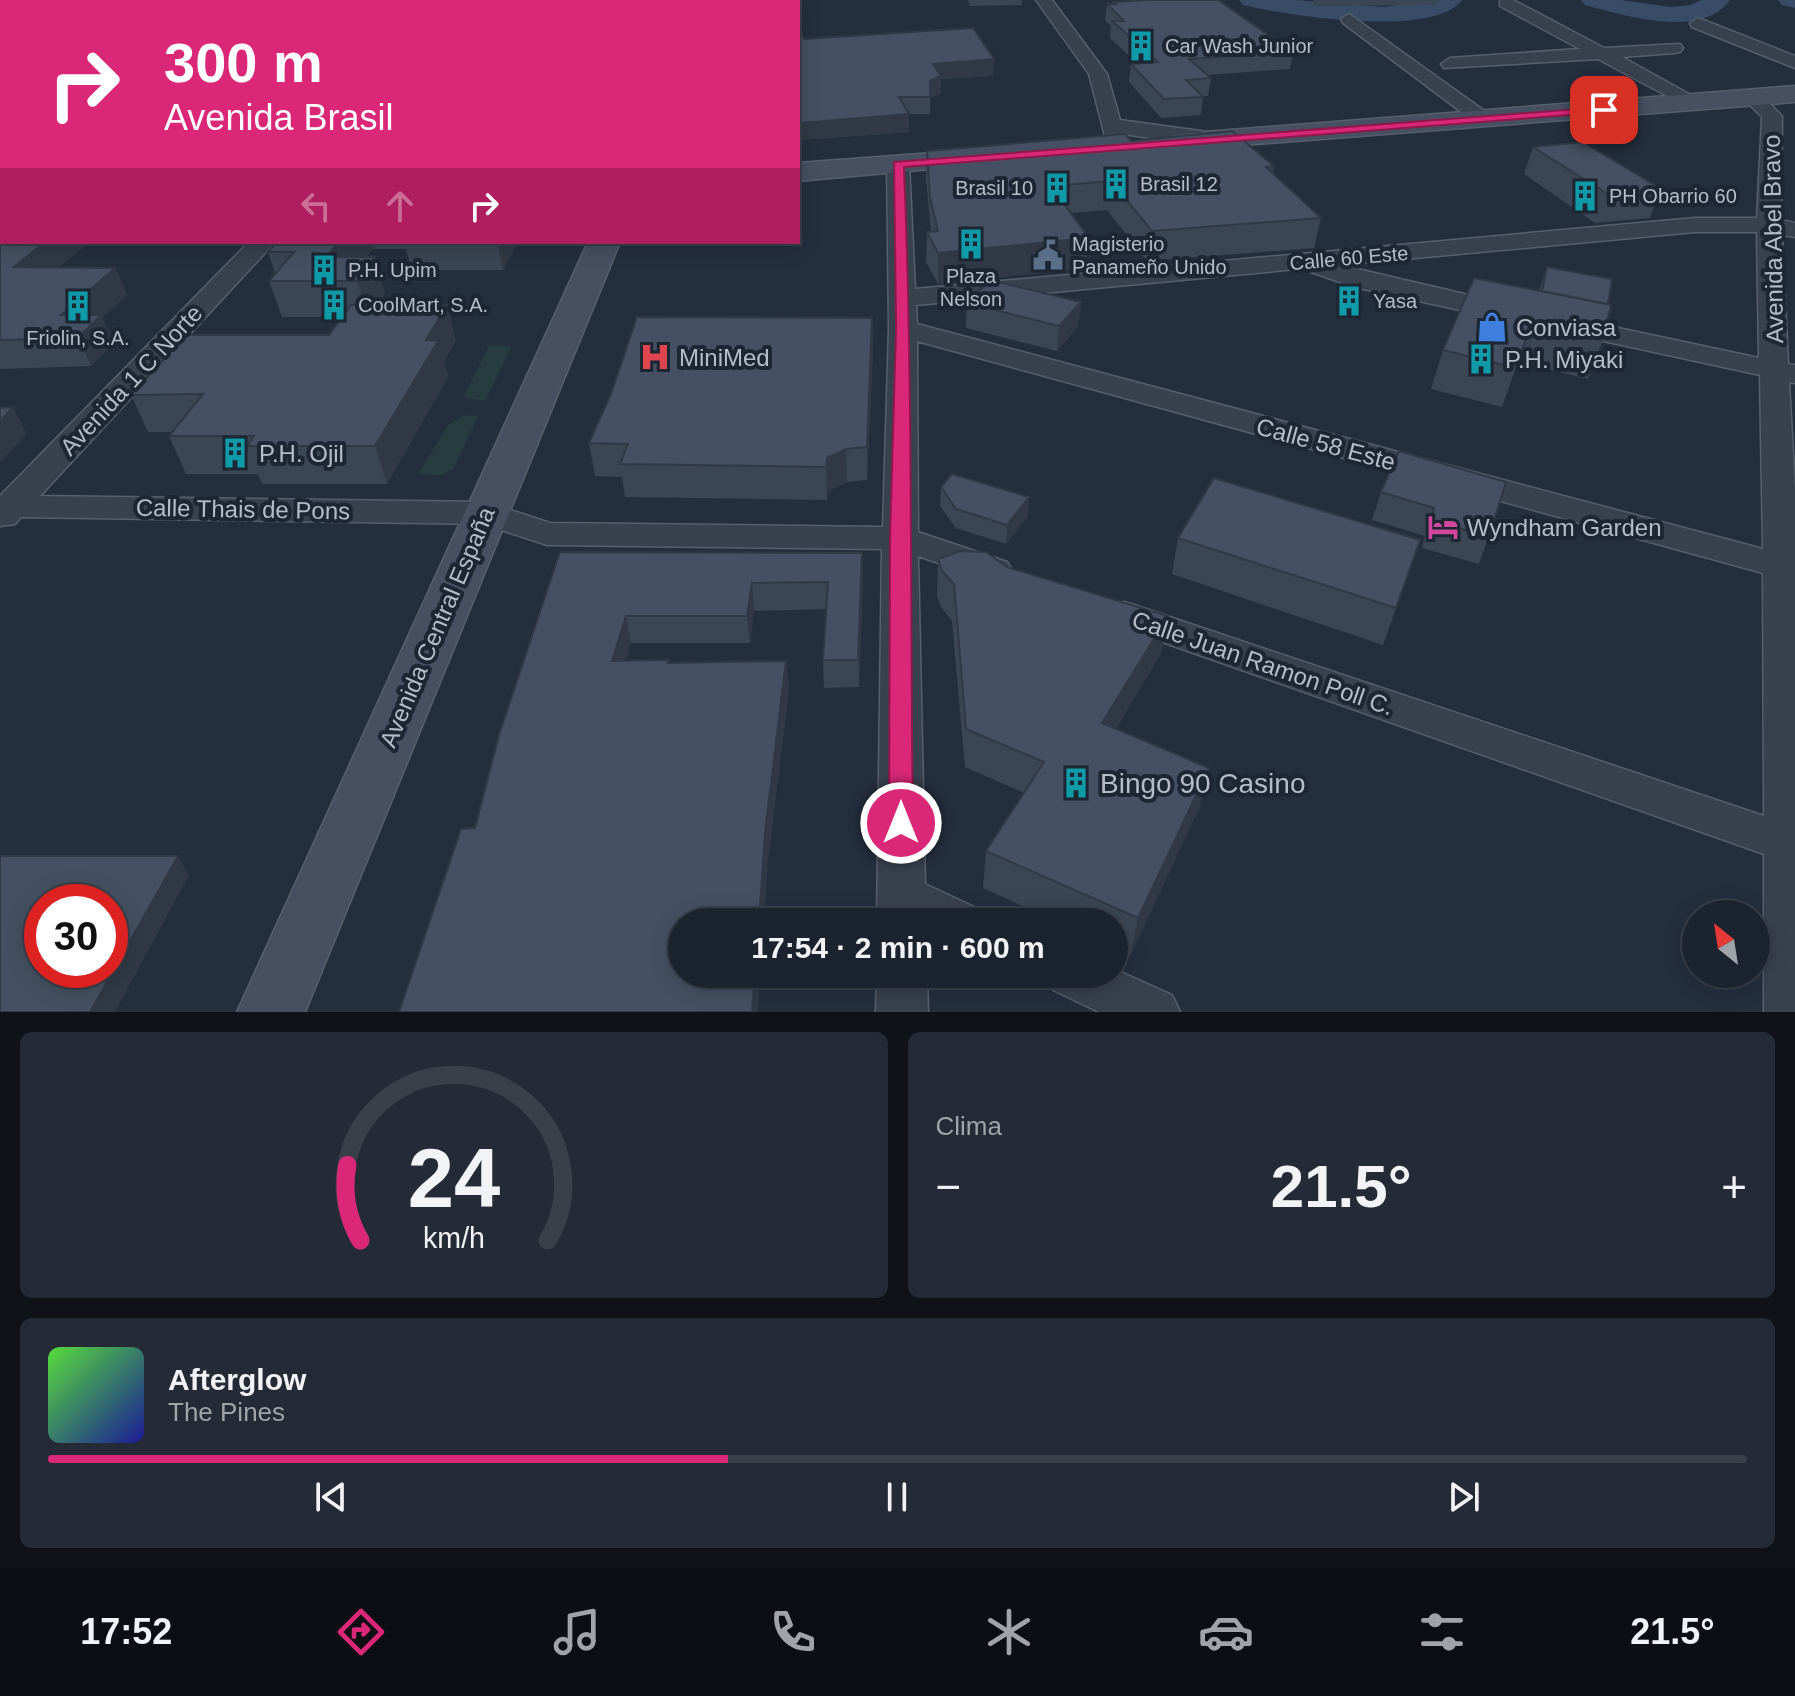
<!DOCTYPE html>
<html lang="es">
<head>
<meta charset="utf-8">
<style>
  :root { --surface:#1b232e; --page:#242b36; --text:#f1f3f6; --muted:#a0a4aa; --line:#39404a; --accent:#db2777 }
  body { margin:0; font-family:Helvetica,sans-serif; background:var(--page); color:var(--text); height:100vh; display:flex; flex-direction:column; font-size:30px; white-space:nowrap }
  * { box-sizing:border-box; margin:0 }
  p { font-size:26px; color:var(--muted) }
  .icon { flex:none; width:44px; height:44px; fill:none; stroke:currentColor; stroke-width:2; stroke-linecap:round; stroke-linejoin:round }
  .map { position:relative; height:1012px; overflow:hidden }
  .side { display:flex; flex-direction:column; gap:20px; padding:20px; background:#0f1319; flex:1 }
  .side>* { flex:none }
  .hud { position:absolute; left:0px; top:0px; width:800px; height:244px; box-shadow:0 4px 20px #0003,0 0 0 2px var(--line); background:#db2777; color:#fff; overflow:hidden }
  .needle { width:52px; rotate:330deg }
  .controls { position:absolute; left:1682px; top:900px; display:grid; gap:16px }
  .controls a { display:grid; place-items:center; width:88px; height:88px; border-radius:50%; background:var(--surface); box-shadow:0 4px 20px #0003,0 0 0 2px var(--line); font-size:40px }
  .speed { position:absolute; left:24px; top:884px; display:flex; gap:16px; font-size:40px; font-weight:700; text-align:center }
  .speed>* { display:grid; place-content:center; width:104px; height:104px; border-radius:50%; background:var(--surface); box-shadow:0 4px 20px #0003,0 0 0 2px var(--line); line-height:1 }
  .speed .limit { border:12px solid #d22; background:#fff; color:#111 }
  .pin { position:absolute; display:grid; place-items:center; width:68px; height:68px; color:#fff; margin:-34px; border-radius:16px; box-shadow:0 4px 12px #0006 }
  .me { position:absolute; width:88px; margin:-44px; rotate:0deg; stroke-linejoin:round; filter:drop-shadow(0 0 6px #0008) }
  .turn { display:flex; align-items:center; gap:28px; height:168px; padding:0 32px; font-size:36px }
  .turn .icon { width:104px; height:104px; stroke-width:2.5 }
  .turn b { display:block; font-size:56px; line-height:68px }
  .lanes { display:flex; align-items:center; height:76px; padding:0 32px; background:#0003; justify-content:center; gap:40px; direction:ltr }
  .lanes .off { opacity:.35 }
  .big { font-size:60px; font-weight:700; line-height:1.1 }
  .side .widget { flex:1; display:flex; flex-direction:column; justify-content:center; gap:12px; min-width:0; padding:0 28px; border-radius:12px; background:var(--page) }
  .side .dial { align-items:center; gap:0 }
  .dial svg { height:208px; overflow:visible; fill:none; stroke:var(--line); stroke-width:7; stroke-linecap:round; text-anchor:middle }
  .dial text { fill:var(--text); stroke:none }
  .song { display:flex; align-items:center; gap:24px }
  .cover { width:96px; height:96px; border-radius:12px; background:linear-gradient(135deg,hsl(110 70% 55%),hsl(240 70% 35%)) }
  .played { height:8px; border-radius:4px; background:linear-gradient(90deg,var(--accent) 40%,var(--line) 40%) }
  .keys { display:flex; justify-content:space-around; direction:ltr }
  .heat { display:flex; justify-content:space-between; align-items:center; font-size:44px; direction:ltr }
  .side .tiles { flex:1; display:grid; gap:20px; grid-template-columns:1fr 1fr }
  .widget:last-child { grid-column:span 2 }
  .trip { position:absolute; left:668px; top:908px; width:460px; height:80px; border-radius:40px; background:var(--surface); box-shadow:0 4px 20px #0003,0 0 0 2px var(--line); font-weight:700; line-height:80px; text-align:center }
  .tab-bar { display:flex; height:128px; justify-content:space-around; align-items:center; background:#0b0e12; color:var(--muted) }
  .tab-bar .icon { width:56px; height:56px }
  .tab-bar .current { color:var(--accent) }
  .tab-bar b { font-size:36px; color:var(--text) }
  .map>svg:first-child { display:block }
</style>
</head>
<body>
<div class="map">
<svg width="1795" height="1012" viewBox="0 0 1795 1012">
  <rect width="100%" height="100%" fill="#242f3e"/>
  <path fill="#263c3f" d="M489,346H512L485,401L466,398L465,394Z
    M479,415L453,469L442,475L418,474L449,424L463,416Z"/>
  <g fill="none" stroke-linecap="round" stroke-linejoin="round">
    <path fill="#394c67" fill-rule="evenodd" d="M1239,0H1295L1384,7L1430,0H1462C1434,39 1284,15 1243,5Z
      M1581,0H1621L1670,7L1691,5L1701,0H1730C1701,40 1623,15 1585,5Z
      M1778,0H1795V8L1782,5Z"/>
    <g stroke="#565f6c" stroke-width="3">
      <path id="street" d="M66,0H85L65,2Z
        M284,0H302L283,2Z
        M1036,0H1052L1107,74L1120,120L1215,133L1225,139L1222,143L1163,140L1124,134L1128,147L1125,152H1109L1089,74Z
        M1500,0H1513L1604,48L1680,44L1683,48L1680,52L1674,53L1622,57L1705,103L1695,109L1688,107L1598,59L1444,68L1441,64L1450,58L1580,49L1500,6Z
        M1349,14L1490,115L1493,119L1490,123H1476L1343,23L1341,19Z
        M1698,18L1795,56V68L1692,27L1690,23Z
        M1753,92L1760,94L1782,116L1781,220L1795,223V237L1782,235L1788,364L1795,365V383L1789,382L1795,489V1012H1764V854L1111,624L1105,615L1111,606L1124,602L1137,606L1764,816L1763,573L917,341L918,532L1007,562L1012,570L1007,578L994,582L918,556L925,884L974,907L981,922H877L882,549L547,545L483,524L21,517L15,524L0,526V496L249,242H275L40,496L486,502L550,523L883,527L889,329L887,164L890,159H906L909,164L915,289L1695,218H1757L1762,117L1743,98ZM1695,232H1757L1759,358L1562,316L1552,318L1548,324L1552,330L1562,332L1760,375L1763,549L917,324L916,305L1308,268L1311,272L1354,287L1506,320L1516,318L1520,312L1516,306L1340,265Z
        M0,206H2L0,221Z
        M1114,969L1172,995L1180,1012H1099L1053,990L1046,974H1114Z
        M877,974H927L928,1012H876Z"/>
    </g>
    <g stroke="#565f6c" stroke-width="3">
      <path id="secondary" d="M1795,86V102L1179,150L1169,148L1165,142L1169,136L1179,134Z
        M987,149L997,151L1001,157L997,163L798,181V163Z
        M0,175H2V193H0Z
        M588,242H620L305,1012H237Z"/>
    </g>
    <use href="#street" fill="#38414e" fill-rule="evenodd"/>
    <use href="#secondary" fill="#465061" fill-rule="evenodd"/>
  </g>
  <path fill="#3b4654" d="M968,0H1022V5L970,6Z
    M1314,0H1437L1436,5L1312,6Z
    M1114,2L1293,52L1290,69L1208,75L1211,78L1208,96H1202L1203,97L1201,115L1161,118L1129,82L1131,64H1138L1110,38L1111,26L1105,20L1107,4H1114Z
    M798,26L804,39L993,76L941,79V93L930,98V114H909V132L801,140L798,133Z
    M1131,141L1274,166L1272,173L1321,218L1314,248L1147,261L1107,210L1071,213L1085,268L938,284L926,262L927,232L931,231L926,179L927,151Z
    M1533,147L1661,189L1650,218L1595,223L1524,174Z
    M0,224L89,242L59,267L115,268L127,295L102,318L114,343L91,366L0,369Z
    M273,242H518L503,270H412L406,249H373L366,257L385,293L377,305L456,340L444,362L448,377L387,484H262L258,474H186L169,436L172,432H148L131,395L329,335L342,317H282L269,281L275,273L268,252L274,246Z
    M1547,267L1603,340L1588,379L1518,362L1502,407L1431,389L1443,350L1539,291Z
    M1081,302L1078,326L1057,351L966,328L967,303Z
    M872,318L873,348L867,480L847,482L828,491L827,500L625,497L622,477L595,476L589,443Z
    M1399,451L1489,536L1479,564L1422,548L1425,536L1372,520L1381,492Z
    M941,487L1028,516L1006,544L956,528L940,506Z
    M1178,538L1420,540L1383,645L1172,574Z
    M560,552L862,553L863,580L859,687L824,688L823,660L826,609L754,611L750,643H631L626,660L670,663L786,661L789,689L768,860L475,828Z
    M938,559L1007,567L1168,616L1161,653L1116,728L1200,806L1130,956L1114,948V922H1057L983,888L986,851L1024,793L965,767L952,621L941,607L937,596Z"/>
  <path fill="#303945" d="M372,0H396L397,2H365Z
    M644,0H656L655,2H643Z
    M0,39L2,44V90L0,91Z
    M994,59L993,76L941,79V93L930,98V81L933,64Z
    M909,114V132L801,140L800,123Z
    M1089,238L1085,268L938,284V253Z
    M45,242H89L27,294L14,267Z
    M339,242H371L373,249L347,281L326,257Z
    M497,242H518L503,270Z
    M375,257L385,293L368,317L357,281Z
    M115,268L127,295L102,318L114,343L91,366L78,338L61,315Z
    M1081,302L1078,326L1057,351L1059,326Z
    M447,305L456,340L444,362L448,377L387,484L375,446L426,340Z
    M872,318L873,348L867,480V447Z
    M13,407L27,434L0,462V421Z
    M846,449L847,482L828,491L827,500L826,467L827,458Z
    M1029,497L1028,516L1006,544L1007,525Z
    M862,553L863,580L859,687L858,660Z
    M752,583L754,611L750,643L747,616Z
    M626,616L631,643L618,689L612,661Z
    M1168,616L1161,653L1097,761L1102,723Z
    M786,661L789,689L768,860L764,922H759L765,832Z
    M1209,768L1200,806L1130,956L1138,918Z
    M178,856L189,875L115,1012H90Z
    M755,974H760L758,1012H752Z"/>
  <path fill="#455162" stroke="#303945" stroke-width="2" fill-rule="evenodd" d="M387,0H644L643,2H384Z
    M1147,0H1218L1293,52L1189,59L1211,78L1186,80L1203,97L1164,99L1131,64L1158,62L1112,21H1124L1107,4H1116L1114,2Z
    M0,13H2V33H0Z
    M798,26L804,39L973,28L994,59L933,64L941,76L930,81V97H899L909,114L800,123L798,118Z
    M1232,131L1274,166L1266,167L1321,218L1152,231L1111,181L1051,186L1089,238L938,253L927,232L938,231L930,197L927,151L1125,134L1131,141Z
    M1583,142L1661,189L1606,193L1533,147Z
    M2,223V242H45L14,267L115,268L61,315H101L78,338L0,340V224Z
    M273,242H339L326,257H375L357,281H269L294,252H268L277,242Z
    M1547,267L1612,279L1608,304L1542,291Z
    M1474,278L1611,305L1603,340L1531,324L1516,368L1443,350Z
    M990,280L1081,302L1059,326L967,303Z
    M351,305H447L426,340L438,341L375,446H247L254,436H169L203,394L131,395L186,335H329Z
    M637,317L872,318L867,447L846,449L827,458L826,467L620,464L628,444L589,443L611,394Z
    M13,407L0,421V408Z
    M1399,451L1506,482L1489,536L1431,521L1434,508L1381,492Z
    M952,474L1029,497L1007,525L956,509L941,487Z
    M1214,478L1420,540L1396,608L1178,538Z
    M960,551L986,552L1007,567L1168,616L1102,723L1209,768L1138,918L986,851L1044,762L966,729L954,584L942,571L938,559Z
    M560,552L862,553L858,660H823L828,582L752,583L747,616H626L612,661L669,660L668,663L786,661L765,832L759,922H682V974H755L752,1012H399L461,829L475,828L499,735Z
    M0,856H178L90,1012H0ZM42,902H110V970H42Z"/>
  <path fill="#db2777" stroke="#8e194d" stroke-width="2" d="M1604,107L1610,110L1608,112L904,167C913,386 910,605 913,823L909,830L901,833L892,830L889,823L890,538L896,329L894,162Z"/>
  <defs>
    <g id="building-bare" transform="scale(2.4)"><path d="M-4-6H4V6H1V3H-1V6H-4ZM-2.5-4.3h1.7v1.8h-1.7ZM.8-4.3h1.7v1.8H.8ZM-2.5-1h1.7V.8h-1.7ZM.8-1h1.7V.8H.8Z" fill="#0f9aa8" stroke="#1d2633" stroke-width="2.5" paint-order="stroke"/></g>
    <g id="civic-bare" transform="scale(2.4)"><path d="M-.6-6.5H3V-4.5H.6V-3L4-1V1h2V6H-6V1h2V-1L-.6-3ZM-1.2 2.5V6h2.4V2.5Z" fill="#5c6f8a" stroke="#1d2633" stroke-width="2.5" paint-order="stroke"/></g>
    <g id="shop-bare" transform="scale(2.4)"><path d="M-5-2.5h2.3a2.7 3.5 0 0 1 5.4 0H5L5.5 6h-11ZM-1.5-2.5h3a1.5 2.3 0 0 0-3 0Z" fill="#3f7fe0" stroke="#1d2633" stroke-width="2.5" paint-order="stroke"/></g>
    <g id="hospital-bare" transform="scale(2.4)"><path d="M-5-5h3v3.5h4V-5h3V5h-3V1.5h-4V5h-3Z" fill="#e0444e" stroke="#1d2633" stroke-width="2.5" paint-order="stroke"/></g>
    <g id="hotel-bare" transform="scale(2.4)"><path d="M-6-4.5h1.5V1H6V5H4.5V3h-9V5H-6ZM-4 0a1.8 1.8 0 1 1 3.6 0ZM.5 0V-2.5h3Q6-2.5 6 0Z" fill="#d1479c" stroke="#1d2633" stroke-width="2.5" paint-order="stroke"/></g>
  </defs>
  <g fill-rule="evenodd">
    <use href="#building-bare" x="1141" y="46"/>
    <use href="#building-bare" x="1116" y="184"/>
    <use href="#building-bare" x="1057" y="188"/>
    <use href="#building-bare" x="1585" y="196"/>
    <use href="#building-bare" x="971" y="244"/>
    <use href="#civic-bare" x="1048" y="255"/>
    <use href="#building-bare" x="324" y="270"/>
    <use href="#building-bare" x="1349" y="301"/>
    <use href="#building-bare" x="334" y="305"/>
    <use href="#building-bare" x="78" y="306"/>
    <use href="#shop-bare" x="1492" y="327"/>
    <use href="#hospital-bare" x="655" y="357"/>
    <use href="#building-bare" x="1481" y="359"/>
    <use href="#building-bare" x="235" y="453"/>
    <use href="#hotel-bare" x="1443" y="527"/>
    <use href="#building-bare" x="1076" y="783"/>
  </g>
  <g text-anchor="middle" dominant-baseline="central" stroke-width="8" stroke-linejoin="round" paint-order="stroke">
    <g font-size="20" fill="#b4bcc9" stroke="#1d2633" text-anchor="start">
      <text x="1165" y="46">Car Wash Junior</text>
      <text x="1140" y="184">Brasil 12</text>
      <text x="1033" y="188" text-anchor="end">Brasil 10</text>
      <text x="1609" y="196">PH Obarrio 60</text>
      <text x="1072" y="244">Magisterio<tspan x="1072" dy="23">Panameño Unido</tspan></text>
      <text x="348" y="270">P.H. Upim</text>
      <text x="971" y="276" text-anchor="middle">Plaza<tspan x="971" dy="23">Nelson</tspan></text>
      <text x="1373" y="301">Yasa</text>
      <text x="358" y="305">CoolMart, S.A.</text>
      <text x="78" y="338" text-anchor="middle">Friolin, S.A.</text>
    </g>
    <g font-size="20" fill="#b4bcc9" stroke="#1d2633">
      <text transform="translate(1349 258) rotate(-5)">Calle 60 Este</text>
    </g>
    <g font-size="24" fill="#b4bcc9" stroke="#1d2633">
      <text transform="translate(1773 239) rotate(-91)">Avenida Abel Bravo</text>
      <text transform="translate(131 380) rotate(-47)">Avenida 1 C Norte</text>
      <text transform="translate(1326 444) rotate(15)">Calle 58 Este</text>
      <text transform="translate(243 509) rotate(1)">Calle Thais de Pons</text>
      <text transform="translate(437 627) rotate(-67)">Avenida Central España</text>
      <text transform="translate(1263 663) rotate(19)">Calle Juan Ramon Poll C.</text>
    </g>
    <g font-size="24" fill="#b4bcc9" stroke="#1d2633" text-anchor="start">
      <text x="1516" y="327">Conviasa</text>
      <text x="679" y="357">MiniMed</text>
      <text x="1505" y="359">P.H. Miyaki</text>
      <text x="259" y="453">P.H. Ojil</text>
      <text x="1467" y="527">Wyndham Garden</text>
    </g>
    <g font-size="28" fill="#b4bcc9" stroke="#1d2633" text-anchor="start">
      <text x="1100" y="783">Bingo 90 Casino</text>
    </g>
  </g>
</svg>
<div class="controls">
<a><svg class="needle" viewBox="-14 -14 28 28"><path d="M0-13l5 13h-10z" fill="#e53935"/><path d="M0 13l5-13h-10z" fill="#a0a4aa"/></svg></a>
</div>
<div class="speed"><div class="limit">30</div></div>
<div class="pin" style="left:1604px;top:110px;background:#d93025"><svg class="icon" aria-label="arrive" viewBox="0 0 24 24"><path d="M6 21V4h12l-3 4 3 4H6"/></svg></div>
<svg class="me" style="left:901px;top:823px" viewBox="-20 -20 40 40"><circle r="17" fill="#db2777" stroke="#fff" stroke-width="3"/><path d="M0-11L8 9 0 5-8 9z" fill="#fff"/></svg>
<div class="trip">17:54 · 2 min · 600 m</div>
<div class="hud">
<div class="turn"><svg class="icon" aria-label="right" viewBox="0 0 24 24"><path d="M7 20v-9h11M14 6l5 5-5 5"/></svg><div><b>300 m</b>Avenida Brasil</div></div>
<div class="lanes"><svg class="icon off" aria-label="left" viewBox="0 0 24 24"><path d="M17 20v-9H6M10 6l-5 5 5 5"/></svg><svg class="icon off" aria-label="ahead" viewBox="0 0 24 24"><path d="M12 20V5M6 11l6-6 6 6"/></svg><svg class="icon" aria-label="right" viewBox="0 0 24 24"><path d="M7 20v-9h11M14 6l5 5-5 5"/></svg></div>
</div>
</div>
<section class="side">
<div class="tiles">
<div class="widget dial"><svg viewBox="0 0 100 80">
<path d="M14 69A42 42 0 1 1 86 69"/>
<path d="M14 69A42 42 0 0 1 9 40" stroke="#db2777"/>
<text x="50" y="56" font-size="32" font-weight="700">24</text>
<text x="50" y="72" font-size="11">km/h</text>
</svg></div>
<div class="widget"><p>Clima</p>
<div class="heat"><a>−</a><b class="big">21.5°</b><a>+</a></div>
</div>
<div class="widget">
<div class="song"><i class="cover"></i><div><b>Afterglow</b><p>The Pines</p></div></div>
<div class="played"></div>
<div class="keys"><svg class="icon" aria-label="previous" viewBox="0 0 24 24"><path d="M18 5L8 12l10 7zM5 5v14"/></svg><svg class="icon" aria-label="pause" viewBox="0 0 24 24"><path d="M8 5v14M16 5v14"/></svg><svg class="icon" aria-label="next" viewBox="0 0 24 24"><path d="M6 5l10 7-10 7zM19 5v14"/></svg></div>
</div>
</div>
</section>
<nav class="tab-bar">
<b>17:52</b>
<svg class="icon current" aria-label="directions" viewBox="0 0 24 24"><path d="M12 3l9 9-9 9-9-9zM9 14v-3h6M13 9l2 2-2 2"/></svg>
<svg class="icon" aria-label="music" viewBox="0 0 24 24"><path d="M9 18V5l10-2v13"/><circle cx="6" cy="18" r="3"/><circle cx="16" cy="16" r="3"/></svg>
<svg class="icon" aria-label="phone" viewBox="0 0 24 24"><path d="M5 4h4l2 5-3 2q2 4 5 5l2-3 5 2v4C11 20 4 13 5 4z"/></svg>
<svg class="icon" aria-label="climate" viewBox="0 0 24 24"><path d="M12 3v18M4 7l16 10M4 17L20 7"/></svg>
<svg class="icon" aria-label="car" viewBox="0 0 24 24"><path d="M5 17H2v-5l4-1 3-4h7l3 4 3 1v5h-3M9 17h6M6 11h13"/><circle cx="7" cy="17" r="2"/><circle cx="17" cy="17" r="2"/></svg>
<svg class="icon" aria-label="filters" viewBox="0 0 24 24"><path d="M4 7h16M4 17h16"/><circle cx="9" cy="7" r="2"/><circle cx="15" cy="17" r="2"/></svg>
<b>21.5°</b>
</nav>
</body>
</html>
